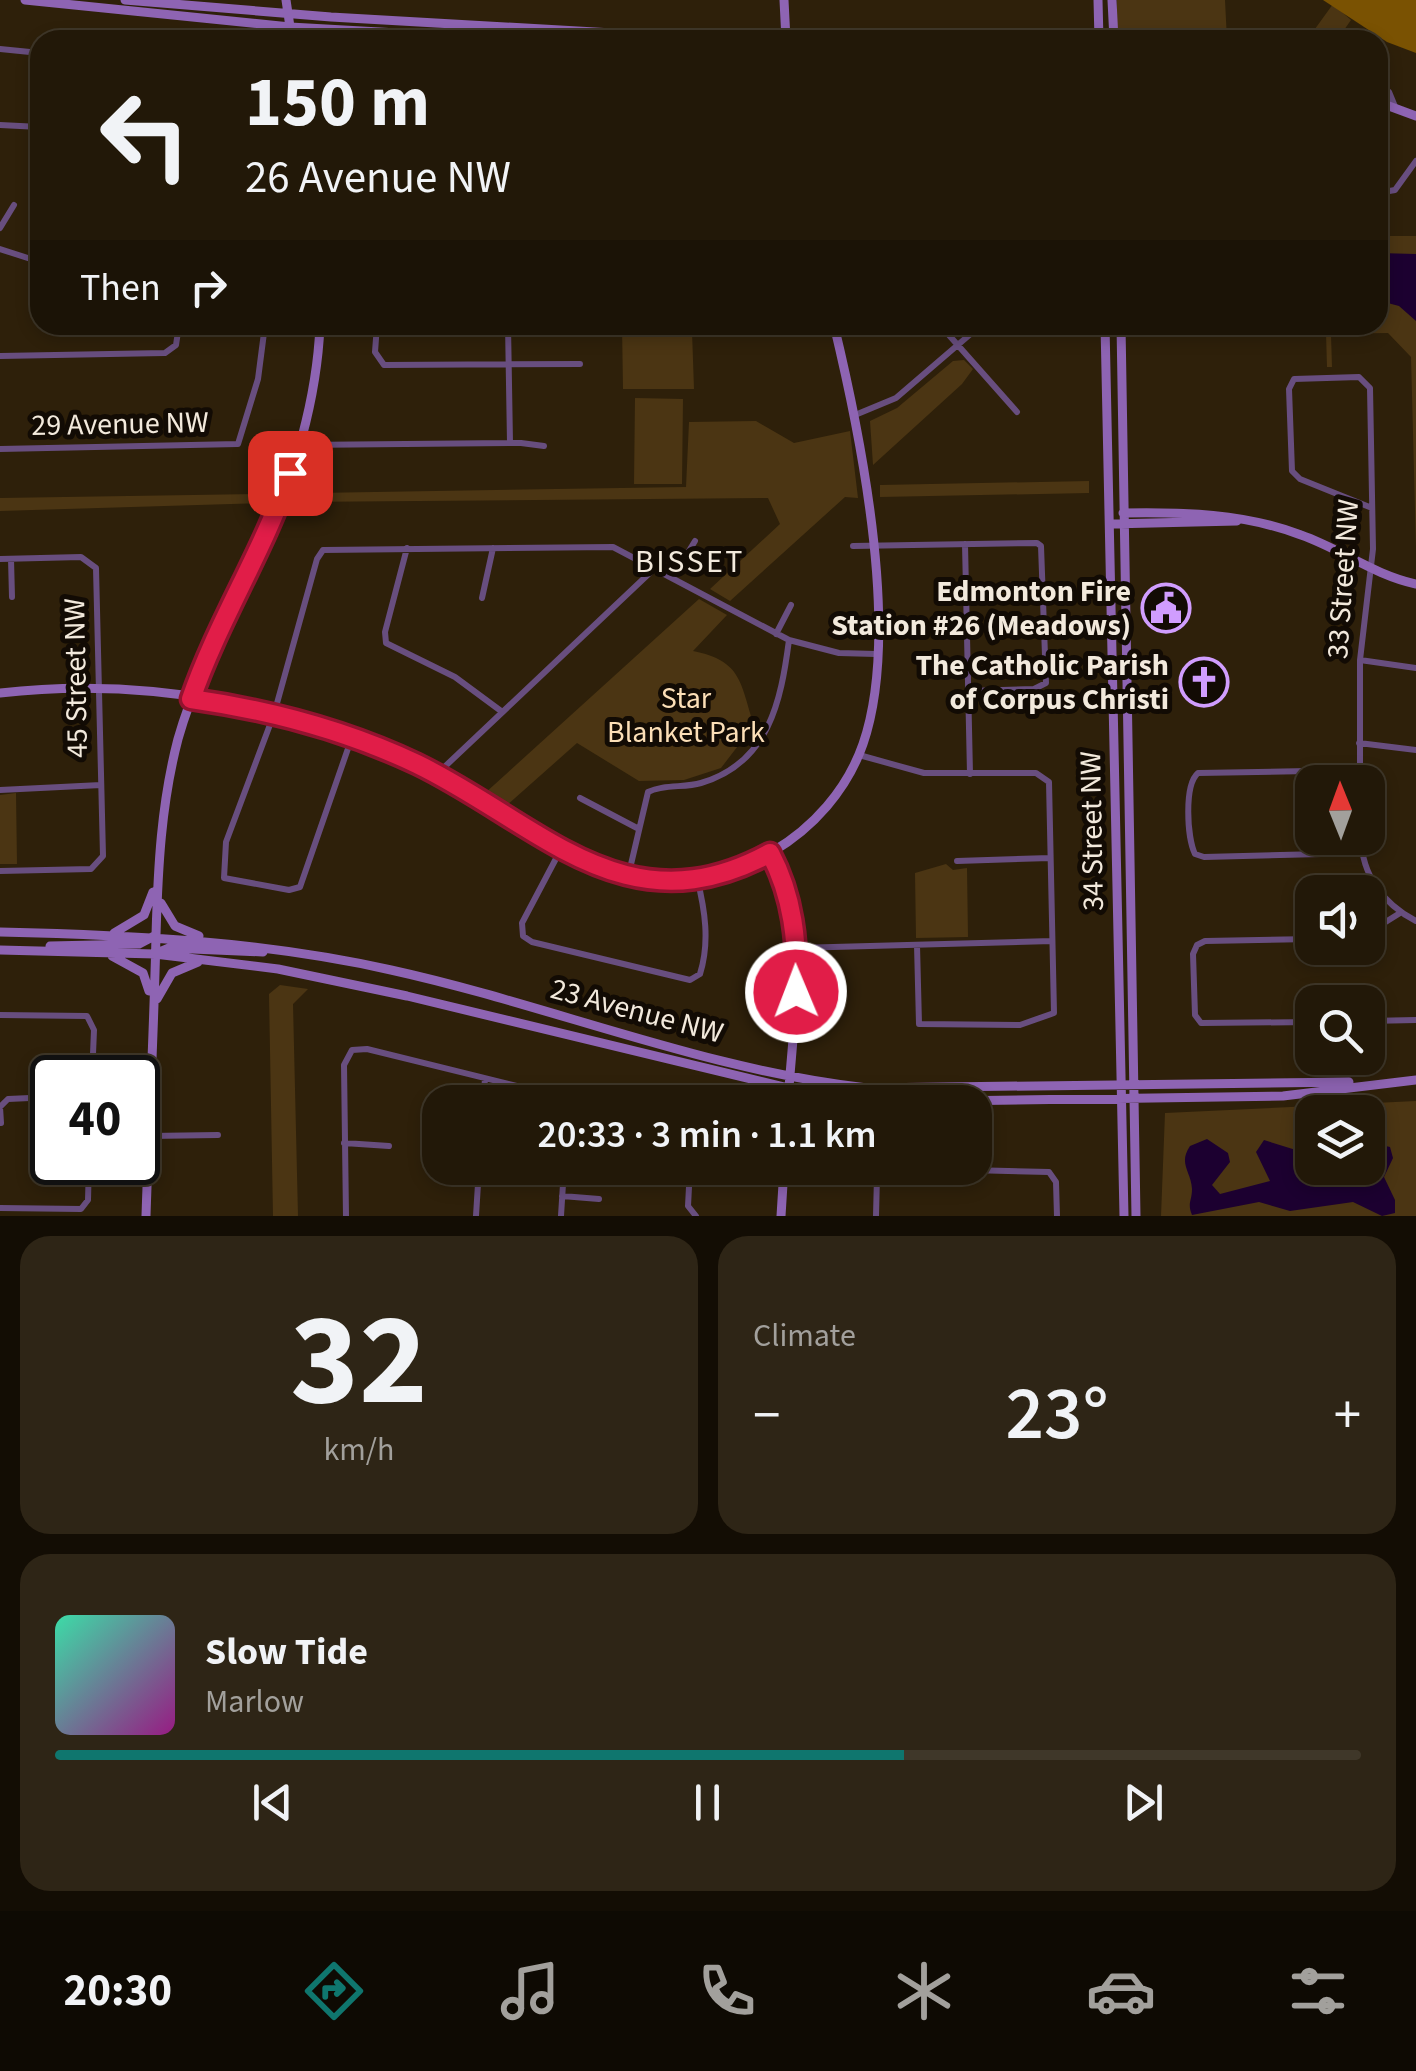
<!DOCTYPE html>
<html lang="en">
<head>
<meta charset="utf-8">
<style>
  :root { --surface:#221808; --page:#2e2516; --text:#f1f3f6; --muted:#a2a09c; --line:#3f3729; --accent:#0f766e }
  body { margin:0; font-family:"Source Sans 3",sans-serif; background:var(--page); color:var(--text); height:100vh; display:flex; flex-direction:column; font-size:38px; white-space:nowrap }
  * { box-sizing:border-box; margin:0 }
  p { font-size:32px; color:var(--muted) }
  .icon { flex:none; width:55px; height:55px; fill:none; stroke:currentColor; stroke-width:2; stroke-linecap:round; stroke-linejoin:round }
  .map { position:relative; height:1216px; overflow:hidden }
  .panel { display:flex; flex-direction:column; gap:20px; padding:20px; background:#130d04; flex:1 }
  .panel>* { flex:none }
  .guide { position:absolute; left:30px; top:30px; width:1358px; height:305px; border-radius:30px; box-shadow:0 5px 15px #0003,0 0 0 2px var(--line); background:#221808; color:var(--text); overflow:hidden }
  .needle { width:65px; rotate:359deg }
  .controls { position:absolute; left:1295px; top:765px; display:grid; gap:20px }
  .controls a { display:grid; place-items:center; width:90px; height:90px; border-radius:20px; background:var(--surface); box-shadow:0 5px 15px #0003,0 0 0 2px var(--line); font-size:50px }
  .speed { position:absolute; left:30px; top:1055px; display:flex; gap:20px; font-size:50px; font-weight:700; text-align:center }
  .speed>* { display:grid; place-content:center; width:130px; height:130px; border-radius:50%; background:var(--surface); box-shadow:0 5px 15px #0003,0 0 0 2px var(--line); line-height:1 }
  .speed .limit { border:5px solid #111; border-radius:15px; background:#fff; color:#111 }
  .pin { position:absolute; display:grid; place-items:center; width:85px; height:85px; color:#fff; margin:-42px; border-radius:20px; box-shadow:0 5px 15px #0006 }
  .me { position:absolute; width:110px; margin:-55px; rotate:359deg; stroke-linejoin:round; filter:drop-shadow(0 0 8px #0008) }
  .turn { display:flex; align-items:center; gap:35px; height:210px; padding:0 50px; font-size:45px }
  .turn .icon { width:130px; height:130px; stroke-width:2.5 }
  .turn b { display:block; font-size:70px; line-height:85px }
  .then { display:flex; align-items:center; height:95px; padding:0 50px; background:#0003; gap:20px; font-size:38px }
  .big { font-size:75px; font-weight:600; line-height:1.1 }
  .panel .tile { flex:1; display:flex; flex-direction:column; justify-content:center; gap:15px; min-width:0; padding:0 35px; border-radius:30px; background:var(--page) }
  .panel .dial { align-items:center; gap:0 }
  .dial b { font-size:130px; line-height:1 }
  .song { display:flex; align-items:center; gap:30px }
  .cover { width:120px; height:120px; border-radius:15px; background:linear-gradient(135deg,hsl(160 70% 55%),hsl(310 70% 35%)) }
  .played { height:10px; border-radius:5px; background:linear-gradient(90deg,var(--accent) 65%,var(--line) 65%) }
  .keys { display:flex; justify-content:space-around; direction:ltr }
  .heat { display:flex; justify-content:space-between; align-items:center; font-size:55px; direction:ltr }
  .panel .tiles { flex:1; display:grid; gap:20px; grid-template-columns:1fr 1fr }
  .tile:last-child { grid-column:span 2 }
  .trip { position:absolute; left:422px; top:1085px; width:570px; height:100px; border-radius:30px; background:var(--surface); box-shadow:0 5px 15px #0003,0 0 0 2px var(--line); font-weight:600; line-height:100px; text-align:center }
  .tab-bar { display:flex; height:160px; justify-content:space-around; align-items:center; background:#0e0a03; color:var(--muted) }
  .tab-bar .icon { width:70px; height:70px }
  .tab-bar .current { color:var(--accent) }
  .tab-bar b { font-size:45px; color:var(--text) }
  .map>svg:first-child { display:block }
</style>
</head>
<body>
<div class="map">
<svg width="1416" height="1216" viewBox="0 0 1416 1216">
  <rect width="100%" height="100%" fill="#2e200a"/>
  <path fill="#4b3513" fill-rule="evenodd" d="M1117,0H1225L1227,40H1117Z
    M1333,4L1351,20L1337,40H1307Z
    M1378,236H1416V548L1411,357L1388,333L1331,334L1332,367H1327L1326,333L1138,336V325H1378Z
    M622,325H748V327L692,331L694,389H623Z
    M964,360L973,369L962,384L873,465L870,421L897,408L953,361Z
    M635,398L683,399L682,484H634Z
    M756,421L794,443L850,431L858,498L845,497L730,601L710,589L780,524L768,498L295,502L0,511V498L686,487L689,422Z
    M1089,481V493L880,497V485Z
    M699,599L727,615L693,651C742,661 740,682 754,725L721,768L684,780L639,781L577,743L505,807L484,794Z
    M16,793L17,864H0V795Z
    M946,864L953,870L967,868L968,937L916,938L915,873Z
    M280,985L308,989L293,1004L298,1216H273L269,994Z
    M1416,1101V1216H1161L1165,1113ZM1312,1112H1368V1168H1312Z"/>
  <path fill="#7a5202" d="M1323,0H1416V53L1387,42Z"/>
  <path fill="#1c0030" d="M1378,253L1416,254V321L1399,306L1384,302L1378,305V281L1389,267L1378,265Z
    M1264,1140L1312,1155V1168H1368V1142L1390,1147L1393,1158L1384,1177L1395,1200V1213L1382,1216L1353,1202L1290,1211L1259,1202L1192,1215C1187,1203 1192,1201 1192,1189C1191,1171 1178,1164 1190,1146L1207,1139L1228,1153L1230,1162L1212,1185L1220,1194L1270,1181L1256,1152Z"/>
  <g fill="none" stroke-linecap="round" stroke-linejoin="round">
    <path stroke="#684e7f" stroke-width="6" d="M0,49L40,53
      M1378,86L1389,92L1396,109
      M0,125L40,127
      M1378,193L1395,190L1416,161
      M0,228L14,205
      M0,249L40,262
      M377,325L375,352L384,365L580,364
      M508,325L510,443
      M940,325L1017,412
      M0,356L165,353L176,345L179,325
      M855,415L896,398L981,325
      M300,445L521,443L544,446
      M0,449L238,444L258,379L265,325
      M965,544L970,774
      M853,546L1037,543L1041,546L1046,683L1034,689L968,691
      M407,548L385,632L386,643L455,677L501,711
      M0,559L81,557L96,568L103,856L91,869L0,871
      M11,559L12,597
      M673,577L695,541
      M482,598L493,548
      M776,634L791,605
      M1360,660L1416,668
      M352,737L300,887L289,890L224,878L226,842L274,714L317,559L323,550L613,547L789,640L839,653L876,654
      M1359,743L1416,750
      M859,755L924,773H1036L1049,782L1054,1013L1020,1025L919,1024L917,945
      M1360,770L1198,773C1184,785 1187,837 1195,854L1204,857L1362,853
      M437,774L656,567
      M1360,782V660L1373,549L1370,388L1359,377L1294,379L1289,389L1292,471L1300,479L1372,508
      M0,790L101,785
      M580,798L637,828
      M1361,838C1362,875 1383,904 1416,921
      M560,851L522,923L523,936L532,942L690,980L700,974C710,942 705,910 697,878
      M957,861L1050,858
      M628,877L648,792C664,784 684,788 701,783C769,763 781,701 789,640
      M1368,933L1400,913
      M1312,939L1205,941L1197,945L1193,954L1195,1015L1201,1023L1312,1022
      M796,948L1052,941
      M0,1015L87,1016L94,1030L92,1078
      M1368,1021L1416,1020
      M483,1102L485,1079
      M1,1123L0,1107L8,1099L52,1097
      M149,1136L218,1135
      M344,1143L389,1146
      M690,1168L688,1206L696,1216
      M562,1196L599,1199
      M0,1208L81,1209L88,1200L89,1162
      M346,1216L344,1065L352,1050L367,1049L582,1102
      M476,1216L479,1168
      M561,1216L564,1168
      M876,1216L877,1176L891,1168L1049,1172L1056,1182L1057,1216"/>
    <path stroke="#8e64b3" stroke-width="9" d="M25,0L290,27L522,40
      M125,0L331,17L735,40
      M286,0L292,40
      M784,0L786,40
      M1098,0L1099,40
      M1112,0L1114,40
      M1378,102L1416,116
      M1105,325L1124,1216
      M1121,325L1136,1216
      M1123,513C1184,512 1243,513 1301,535C1341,549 1374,575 1416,584
      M1110,524L1237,521
      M0,693C144,676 313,705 441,776C501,810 557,862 626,876C675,887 729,877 772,852C813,828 847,790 863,744C901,634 861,437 834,325
      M770,853C811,930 793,1019 788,1102
      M161,903L175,926L199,936
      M0,932C132,935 261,941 391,970C550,1005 704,1070 867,1088L1349,1082
      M114,933L144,915L153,892
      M50,946L139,944L156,935
      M0,950L155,954L278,969L407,996L797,1090L878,1102L1283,1096L1416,1080
      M155,954L169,948L263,952
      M112,956L143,973L149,991
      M157,999L172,973L198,962
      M146,1216C149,1122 154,1029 156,935C158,868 161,804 178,739C198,669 233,610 263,544C294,477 317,399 320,325
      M781,1216L784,1168"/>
  </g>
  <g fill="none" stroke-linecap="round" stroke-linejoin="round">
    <g stroke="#92132f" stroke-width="25">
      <path id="route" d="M290,473C263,552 218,621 191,699C269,710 345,730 417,764C539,823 625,932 770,853C793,896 798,943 796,992"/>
    </g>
    <use href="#route" stroke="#e11d48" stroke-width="18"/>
  </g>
  <defs>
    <g id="civic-ring" transform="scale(2.5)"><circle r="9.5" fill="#120b04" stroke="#d09dfe" stroke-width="1.5"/><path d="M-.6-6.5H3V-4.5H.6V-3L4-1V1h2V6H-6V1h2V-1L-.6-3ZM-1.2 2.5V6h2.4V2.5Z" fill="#d09dfe"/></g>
    <g id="church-ring" transform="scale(2.5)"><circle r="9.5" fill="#120b04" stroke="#d09dfe" stroke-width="1.5"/><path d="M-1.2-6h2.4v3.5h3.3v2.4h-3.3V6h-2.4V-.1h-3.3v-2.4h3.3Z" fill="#d09dfe"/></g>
  </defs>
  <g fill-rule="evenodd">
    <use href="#civic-ring" x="1166" y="608"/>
    <use href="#church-ring" x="1204" y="682"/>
  </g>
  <g text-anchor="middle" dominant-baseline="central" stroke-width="10" stroke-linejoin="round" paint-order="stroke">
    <g font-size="30" fill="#f2e9dc" stroke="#120b04">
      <text transform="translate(120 424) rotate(-1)">29 Avenue NW</text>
      <text transform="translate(1343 579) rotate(-86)">33 Street NW</text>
      <text transform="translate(76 678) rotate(-91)">45 Street NW</text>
      <text transform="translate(1092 831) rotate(-91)">34 Street NW</text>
      <text transform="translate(637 1011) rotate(15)">23 Avenue NW</text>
    </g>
    <g font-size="30" font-weight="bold" fill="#f2e9dc" stroke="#120b04" text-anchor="end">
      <text x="1131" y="591">Edmonton Fire<tspan x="1131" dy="34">Station #26 (Meadows)</tspan></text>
      <text x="1169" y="665">The Catholic Parish<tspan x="1169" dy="34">of Corpus Christi</tspan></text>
    </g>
    <g font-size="30" fill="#fcdfb7" stroke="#120b04">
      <text x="686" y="698">Star<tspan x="686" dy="34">Blanket Park</tspan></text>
    </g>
    <g font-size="32" letter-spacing="2.5" fill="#f2e9dc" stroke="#120b04">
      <text x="690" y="562">BISSET</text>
    </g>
  </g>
</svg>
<div class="controls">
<a><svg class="needle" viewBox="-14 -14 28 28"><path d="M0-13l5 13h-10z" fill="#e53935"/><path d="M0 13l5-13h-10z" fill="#a2a09c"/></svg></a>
<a><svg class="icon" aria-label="sound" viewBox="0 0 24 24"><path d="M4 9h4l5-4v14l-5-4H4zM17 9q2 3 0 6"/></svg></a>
<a><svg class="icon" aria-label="search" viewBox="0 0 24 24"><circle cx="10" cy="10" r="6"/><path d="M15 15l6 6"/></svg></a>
<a><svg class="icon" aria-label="layers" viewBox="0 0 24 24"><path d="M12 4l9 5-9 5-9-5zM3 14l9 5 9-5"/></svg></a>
</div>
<div class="speed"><div class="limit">40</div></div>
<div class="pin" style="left:290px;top:473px;background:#d93025"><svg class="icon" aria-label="arrive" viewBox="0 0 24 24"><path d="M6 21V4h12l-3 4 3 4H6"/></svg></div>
<svg class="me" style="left:796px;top:992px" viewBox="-20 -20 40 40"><circle r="17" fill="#e11d48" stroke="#fff" stroke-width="3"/><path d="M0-11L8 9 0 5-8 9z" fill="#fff"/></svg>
<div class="trip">20:33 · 3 min · 1.1 km</div>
<div class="guide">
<div class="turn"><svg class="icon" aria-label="left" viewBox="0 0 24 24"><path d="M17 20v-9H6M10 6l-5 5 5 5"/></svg><div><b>150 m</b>26 Avenue NW</div></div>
<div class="then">Then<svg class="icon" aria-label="right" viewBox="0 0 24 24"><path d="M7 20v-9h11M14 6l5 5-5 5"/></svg></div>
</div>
</div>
<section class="panel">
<div class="tiles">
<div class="tile dial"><b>32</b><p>km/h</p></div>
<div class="tile"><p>Climate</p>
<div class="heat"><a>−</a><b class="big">23°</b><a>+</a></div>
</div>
<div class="tile">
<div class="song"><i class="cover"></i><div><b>Slow Tide</b><p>Marlow</p></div></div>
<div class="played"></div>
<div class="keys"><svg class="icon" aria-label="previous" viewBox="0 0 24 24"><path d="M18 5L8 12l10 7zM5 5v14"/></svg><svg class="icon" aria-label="pause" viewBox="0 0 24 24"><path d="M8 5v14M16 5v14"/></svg><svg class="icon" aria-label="next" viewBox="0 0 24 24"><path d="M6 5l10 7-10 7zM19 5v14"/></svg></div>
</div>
</div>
</section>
<nav class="tab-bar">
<b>20:30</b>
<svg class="icon current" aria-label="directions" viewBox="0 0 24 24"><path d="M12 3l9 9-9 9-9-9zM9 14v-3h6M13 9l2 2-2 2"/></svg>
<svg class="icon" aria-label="music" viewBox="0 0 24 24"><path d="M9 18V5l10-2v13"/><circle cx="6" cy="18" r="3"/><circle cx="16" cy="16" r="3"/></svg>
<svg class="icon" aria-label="phone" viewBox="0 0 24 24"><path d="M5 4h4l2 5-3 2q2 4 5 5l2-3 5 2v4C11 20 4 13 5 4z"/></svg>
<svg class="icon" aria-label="climate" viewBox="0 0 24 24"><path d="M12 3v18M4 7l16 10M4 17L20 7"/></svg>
<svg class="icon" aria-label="car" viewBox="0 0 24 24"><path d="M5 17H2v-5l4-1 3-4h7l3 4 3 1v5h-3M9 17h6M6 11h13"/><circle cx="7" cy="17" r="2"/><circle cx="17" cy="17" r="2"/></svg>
<svg class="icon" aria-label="filters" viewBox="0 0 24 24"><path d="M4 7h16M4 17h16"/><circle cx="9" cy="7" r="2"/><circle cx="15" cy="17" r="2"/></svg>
</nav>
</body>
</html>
